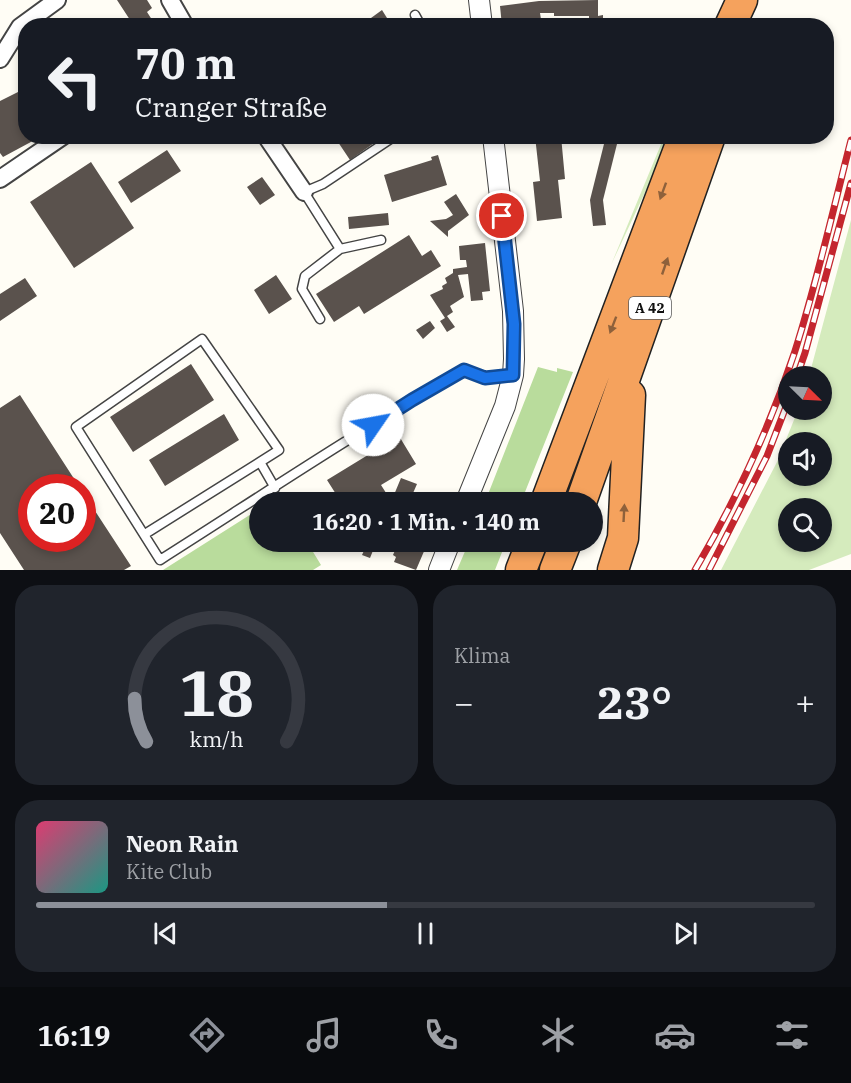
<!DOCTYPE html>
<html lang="de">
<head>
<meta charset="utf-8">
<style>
  :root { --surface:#171b24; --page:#20242c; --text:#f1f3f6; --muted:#9ea1a6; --line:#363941; --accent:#8c9099 }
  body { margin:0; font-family:"IBM Plex Serif",serif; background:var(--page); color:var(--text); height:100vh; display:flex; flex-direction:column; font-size:22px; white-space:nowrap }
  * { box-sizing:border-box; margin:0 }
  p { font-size:20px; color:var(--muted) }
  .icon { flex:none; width:33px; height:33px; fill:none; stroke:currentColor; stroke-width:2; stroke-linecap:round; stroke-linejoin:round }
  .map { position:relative; height:570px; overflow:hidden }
  .drawer { display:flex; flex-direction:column; gap:15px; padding:15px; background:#0d0f14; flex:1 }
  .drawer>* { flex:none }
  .guide { position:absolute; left:18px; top:18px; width:816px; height:126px; border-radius:24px; box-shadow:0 3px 9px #0003; background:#171b24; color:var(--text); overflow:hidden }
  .needle { width:39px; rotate:114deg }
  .buttons { position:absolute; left:778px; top:366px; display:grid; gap:12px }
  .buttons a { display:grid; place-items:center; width:54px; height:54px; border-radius:50%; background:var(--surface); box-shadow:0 3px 9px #0003; font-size:30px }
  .speed { position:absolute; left:18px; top:474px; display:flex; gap:12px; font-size:30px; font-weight:700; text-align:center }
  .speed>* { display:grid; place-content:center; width:78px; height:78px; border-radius:50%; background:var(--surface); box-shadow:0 3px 9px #0003; line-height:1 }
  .speed .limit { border:9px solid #d22; background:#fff; color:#111 }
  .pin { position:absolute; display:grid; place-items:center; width:51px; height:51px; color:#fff; margin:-26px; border:3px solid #fff; border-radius:50%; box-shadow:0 2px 6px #0007 }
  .me { position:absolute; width:66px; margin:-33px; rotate:57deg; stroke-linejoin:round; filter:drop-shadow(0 0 4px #0008) }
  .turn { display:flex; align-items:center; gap:21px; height:126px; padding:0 18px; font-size:27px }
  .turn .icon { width:78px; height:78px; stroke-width:2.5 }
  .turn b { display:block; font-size:42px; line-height:51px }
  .big { font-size:45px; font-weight:800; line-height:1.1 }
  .drawer .tile { flex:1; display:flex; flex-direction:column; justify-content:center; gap:9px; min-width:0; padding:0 21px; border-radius:24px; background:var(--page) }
  .drawer .dial { align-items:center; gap:0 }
  .dial svg { height:156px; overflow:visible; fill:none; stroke:var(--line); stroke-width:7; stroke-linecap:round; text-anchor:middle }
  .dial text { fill:var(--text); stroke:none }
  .song { display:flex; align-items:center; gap:18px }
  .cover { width:72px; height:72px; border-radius:9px; background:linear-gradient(135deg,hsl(340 70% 55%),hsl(170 70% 35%)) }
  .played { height:6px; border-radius:3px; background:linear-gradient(90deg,var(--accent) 45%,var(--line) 45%) }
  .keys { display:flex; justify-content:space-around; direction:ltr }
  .heat { display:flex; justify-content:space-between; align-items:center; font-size:33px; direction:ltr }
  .drawer .tiles { flex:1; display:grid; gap:15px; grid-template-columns:1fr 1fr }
  .tile:last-child { grid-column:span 2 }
  .trip { position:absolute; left:249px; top:492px; width:354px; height:60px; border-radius:30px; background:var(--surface); box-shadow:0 3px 9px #0003; font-weight:800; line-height:60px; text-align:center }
  .dock { display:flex; height:96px; justify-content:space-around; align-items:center; background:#090b0e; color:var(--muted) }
  .dock .icon { width:42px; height:42px }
  .dock .current { color:var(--accent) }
  .dock b { font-size:27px; color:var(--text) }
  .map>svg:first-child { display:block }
</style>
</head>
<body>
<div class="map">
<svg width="851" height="570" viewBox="0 0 851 570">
  <rect width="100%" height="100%" fill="#fffdf5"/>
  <path fill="#d5ebbd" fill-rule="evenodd" d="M664,137H671L611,265Z
    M851,220V554L809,570H721L777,462L798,410H822V376H809ZM789,442H822V476H789ZM789,508H822V542H789Z"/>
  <path fill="#b9dc9c" d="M538,367L557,372V368L573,372L521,502H485Z
    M259,509L260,542H307L321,565L313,570H163Z
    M469,542H506L495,570H457Z"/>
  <path fill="#5a524d" d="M117,0H147L152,8L147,12L156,26H134Z
    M598,0V16L603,15V24H589V16H554V13H540L542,26H502L500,6L539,1Z
    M382,10L392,26H360Z
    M26,88V136H42L3,157L0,153V101Z
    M198,136H215L203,144Z
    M334,136H384L350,160Z
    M535,136H561L565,179L558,180L562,218L537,221L533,182L540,181Z
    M606,136H619L603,200L606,225L593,226L590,200Z
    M167,150L181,171L131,203L118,182Z
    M438,155L447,185L392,202L384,175L432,160L431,157Z
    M91,162L134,228L74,268L30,202Z
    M262,177L275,195L260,205L247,187Z
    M456,194L469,215L448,231V237L430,221L446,219L453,215L444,202Z
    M388,213L389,225L349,229L348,217Z
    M409,235L422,256L431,250L441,266L364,314L359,306L334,322L316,294Z
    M485,243L490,291L482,292L483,300L471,301L468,274L458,275L464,297L450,306L453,312L447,316L455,327L447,332L440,321L445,318L430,295L443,289L442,286L447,283L445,278L453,273V269L467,267L466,260H460L459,246Z
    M276,275L292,299L269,314L254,290Z
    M25,278L37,296L0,321V294Z
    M430,321L435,328L423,339L416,330Z
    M191,364L214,400L133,452L110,417Z
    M20,395L80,488H32V538H82V491L131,566L124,570H24L0,533V408Z
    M224,414L239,440L165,486L149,460Z
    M399,436L416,464L381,485L388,496L378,502H341L327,480Z
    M401,478L417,484L410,500L416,502H391Z
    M368,542L376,543L370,558L362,555Z
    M403,542H428L416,570L394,562L396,557L393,555L396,548L399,550Z"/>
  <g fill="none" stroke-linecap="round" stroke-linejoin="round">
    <g stroke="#444" stroke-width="11">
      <path id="service" d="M415,15L421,26
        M381,240L340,249L304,192L323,184L395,136
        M320,319L302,289L305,276L340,249
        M275,488L260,462L279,450L202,339L76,427L160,560C261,496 360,429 464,371L485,378L512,375
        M145,534L260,462"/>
    </g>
    <g stroke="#444" stroke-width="20">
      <path id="minor" d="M170,0L185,26
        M0,59L20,27L57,0
        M266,136L304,192
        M0,179L63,136"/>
    </g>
    <g stroke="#444" stroke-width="22">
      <path id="tertiary" d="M479,0L482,26
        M466,502L505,406L513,375L514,359L513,311L493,136
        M439,570L450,542"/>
    </g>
    <g stroke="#222" stroke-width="33">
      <path id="motorway" d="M730,26L742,0
        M546,502L684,136
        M581,502L710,136
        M521,570L532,542
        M555,570L566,542
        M613,570L623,538L630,395"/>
    </g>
    <use href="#service" stroke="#fff" stroke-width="8"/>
    <use href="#minor" stroke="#fff" stroke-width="16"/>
    <use href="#tertiary" stroke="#fff" stroke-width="20"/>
    <use href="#motorway" stroke="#f5a25d" stroke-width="30"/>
    <g stroke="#c4262e" stroke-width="7">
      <path id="rail" d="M797,376L805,353L851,183
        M695,570C736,500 770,427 795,351C817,282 833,210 851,140
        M709,570L767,456L789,399"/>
    </g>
    <use href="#rail" stroke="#fff" stroke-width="4.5" stroke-dasharray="14" stroke-linecap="butt"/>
  </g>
  <defs><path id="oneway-solid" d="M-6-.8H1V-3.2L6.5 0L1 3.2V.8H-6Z" transform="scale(1.5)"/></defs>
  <g fill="#8e613b">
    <use href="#oneway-solid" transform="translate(663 191) rotate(110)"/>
    <use href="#oneway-solid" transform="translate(665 266) rotate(-71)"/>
    <use href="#oneway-solid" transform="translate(613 325) rotate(111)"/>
    <use href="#oneway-solid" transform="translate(624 513) rotate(-87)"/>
  </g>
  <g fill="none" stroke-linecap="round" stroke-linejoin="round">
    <g stroke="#114b97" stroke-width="15">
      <path id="route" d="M373,425L412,400L464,370L485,378L513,375L514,324L502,216"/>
    </g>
    <use href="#route" stroke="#1a73e8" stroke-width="10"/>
  </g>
  <g text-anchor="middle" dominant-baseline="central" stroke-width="6" stroke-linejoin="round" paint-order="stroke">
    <rect fill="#fff" stroke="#585858" stroke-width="1.5" x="629" y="297" width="42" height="22" rx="4.5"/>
    <g font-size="14" font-weight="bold" fill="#111">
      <text x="650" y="308">A 42</text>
    </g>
  </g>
</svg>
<div class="buttons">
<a><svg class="needle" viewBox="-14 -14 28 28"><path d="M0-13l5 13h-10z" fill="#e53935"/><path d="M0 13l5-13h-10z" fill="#9ea1a6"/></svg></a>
<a><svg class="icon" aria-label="sound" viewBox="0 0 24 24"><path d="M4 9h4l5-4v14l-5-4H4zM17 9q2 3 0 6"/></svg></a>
<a><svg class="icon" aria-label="search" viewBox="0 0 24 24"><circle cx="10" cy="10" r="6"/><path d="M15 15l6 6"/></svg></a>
</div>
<div class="speed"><div class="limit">20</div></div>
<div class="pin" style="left:502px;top:216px;background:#d93025"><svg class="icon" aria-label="arrive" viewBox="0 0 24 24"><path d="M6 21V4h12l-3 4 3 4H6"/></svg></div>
<svg class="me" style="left:373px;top:425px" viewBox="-20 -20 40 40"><circle r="19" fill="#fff"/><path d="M0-13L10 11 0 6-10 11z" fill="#1a73e8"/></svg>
<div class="trip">16:20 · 1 Min. · 140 m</div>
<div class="guide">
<div class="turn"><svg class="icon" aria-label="left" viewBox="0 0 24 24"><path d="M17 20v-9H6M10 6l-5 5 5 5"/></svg><div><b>70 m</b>Cranger Straße</div></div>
</div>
</div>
<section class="drawer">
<div class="tiles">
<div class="tile dial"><svg viewBox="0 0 100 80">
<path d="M14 69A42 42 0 1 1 86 69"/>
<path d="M14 69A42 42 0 0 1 8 47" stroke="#8c9099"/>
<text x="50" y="56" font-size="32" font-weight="700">18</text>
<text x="50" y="72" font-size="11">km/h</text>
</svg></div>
<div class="tile"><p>Klima</p>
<div class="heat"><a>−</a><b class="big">23°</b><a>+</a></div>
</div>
<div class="tile">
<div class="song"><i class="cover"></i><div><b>Neon Rain</b><p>Kite Club</p></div></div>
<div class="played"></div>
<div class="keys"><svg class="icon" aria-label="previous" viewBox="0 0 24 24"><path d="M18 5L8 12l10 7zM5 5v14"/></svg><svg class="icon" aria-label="pause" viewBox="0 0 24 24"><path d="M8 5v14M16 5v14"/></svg><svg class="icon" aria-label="next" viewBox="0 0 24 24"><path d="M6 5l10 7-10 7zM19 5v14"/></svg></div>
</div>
</div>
</section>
<nav class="dock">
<b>16:19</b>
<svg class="icon current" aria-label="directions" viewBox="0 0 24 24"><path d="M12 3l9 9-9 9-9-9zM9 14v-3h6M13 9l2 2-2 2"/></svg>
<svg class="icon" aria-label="music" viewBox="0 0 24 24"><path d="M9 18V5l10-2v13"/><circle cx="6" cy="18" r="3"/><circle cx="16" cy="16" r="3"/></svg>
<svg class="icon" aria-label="phone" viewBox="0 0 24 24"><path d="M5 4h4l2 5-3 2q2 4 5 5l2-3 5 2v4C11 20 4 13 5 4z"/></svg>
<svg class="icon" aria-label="climate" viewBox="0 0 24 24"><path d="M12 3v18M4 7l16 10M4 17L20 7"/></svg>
<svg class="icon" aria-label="car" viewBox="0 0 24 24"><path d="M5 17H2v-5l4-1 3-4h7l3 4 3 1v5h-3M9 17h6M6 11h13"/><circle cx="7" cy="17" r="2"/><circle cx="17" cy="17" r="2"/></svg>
<svg class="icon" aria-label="filters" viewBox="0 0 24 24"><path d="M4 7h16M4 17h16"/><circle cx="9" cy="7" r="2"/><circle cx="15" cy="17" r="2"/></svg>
</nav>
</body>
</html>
